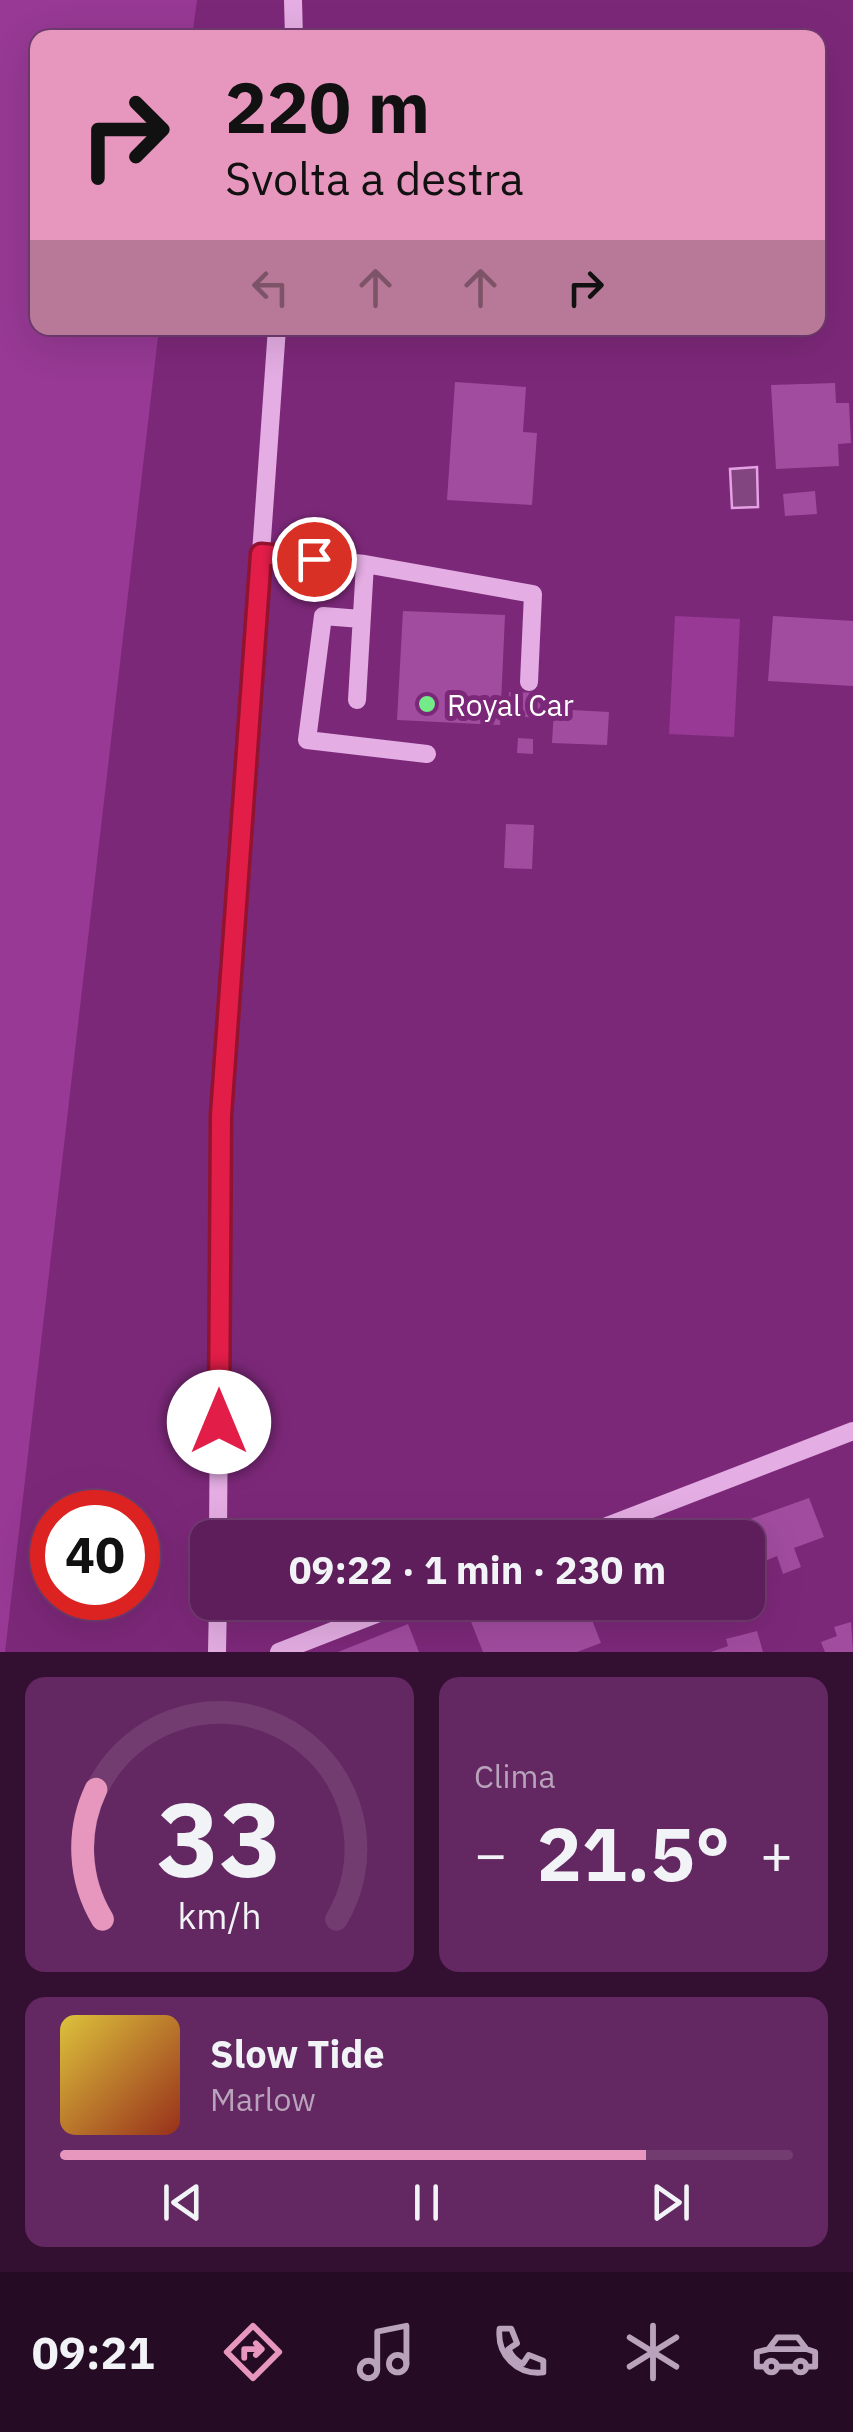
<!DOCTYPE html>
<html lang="it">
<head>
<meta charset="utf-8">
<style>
  :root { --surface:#5d1e5b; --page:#632761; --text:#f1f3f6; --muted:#b9a2bb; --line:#723c71; --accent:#e797bd }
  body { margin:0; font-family:"IBM Plex Sans",sans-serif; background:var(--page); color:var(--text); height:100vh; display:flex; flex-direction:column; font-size:38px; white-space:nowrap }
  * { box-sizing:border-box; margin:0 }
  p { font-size:32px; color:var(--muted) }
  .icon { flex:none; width:55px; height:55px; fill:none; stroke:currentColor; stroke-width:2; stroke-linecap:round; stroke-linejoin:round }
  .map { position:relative; height:1652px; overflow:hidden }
  .drawer { display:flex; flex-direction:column; gap:25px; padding:25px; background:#331032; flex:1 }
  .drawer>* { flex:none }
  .guide { position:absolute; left:30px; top:30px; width:795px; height:305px; border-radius:20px; box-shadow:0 10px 40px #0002,0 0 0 2px var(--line); background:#e797bd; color:#111; overflow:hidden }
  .speed { position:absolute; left:30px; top:1490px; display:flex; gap:20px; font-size:50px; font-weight:700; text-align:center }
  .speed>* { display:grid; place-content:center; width:130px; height:130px; border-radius:50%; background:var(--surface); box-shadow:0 10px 40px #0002,0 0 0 2px var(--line); line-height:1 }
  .speed .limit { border:15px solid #d22; background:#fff; color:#111 }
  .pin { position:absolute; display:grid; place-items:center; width:85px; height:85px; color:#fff; margin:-42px; border:5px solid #fff; border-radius:50%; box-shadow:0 2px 10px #0007 }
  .me { position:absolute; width:110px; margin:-55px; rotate:0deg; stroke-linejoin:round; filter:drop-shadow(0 0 8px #0008) }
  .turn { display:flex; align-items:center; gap:35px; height:210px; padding:0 30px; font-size:45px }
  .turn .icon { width:130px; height:130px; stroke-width:2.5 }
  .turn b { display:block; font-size:70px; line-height:85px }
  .lanes { display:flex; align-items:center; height:95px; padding:0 30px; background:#0003; justify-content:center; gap:50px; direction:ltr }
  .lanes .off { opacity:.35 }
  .big { font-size:75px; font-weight:800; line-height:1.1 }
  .drawer .tile { flex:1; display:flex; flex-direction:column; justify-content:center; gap:15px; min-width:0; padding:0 35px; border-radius:20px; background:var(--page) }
  .drawer .dial { align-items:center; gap:0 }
  .dial svg { height:260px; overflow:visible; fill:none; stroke:var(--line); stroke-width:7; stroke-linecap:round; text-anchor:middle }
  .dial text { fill:var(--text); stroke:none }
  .song { display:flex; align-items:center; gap:30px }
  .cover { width:120px; height:120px; border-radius:15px; background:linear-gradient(135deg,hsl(50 70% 55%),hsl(10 70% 35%)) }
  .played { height:10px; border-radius:5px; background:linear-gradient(90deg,var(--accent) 80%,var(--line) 80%) }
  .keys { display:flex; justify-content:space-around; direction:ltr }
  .heat { display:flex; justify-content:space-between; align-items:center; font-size:55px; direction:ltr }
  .drawer .tiles { flex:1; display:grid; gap:25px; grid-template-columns:1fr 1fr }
  .tile:last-child { grid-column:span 2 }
  .trip { position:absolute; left:190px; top:1520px; width:575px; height:100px; border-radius:20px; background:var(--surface); box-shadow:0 10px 40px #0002,0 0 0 2px var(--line); font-weight:800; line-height:100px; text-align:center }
  .dock { display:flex; height:160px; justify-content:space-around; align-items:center; background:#250c24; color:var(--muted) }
  .dock .icon { width:70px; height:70px }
  .dock .active { color:var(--accent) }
  .dock b { font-size:45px; color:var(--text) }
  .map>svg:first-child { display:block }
</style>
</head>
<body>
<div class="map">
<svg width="853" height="1652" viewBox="0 0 853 1652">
  <rect width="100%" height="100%" fill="#7c2879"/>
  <path fill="#973995" d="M0,0H197L192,37L38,38V328H159L5,1652H0Z
    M675,616L740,619L734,737L669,734Z"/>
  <path fill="#824580" stroke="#e4a1e4" stroke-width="2.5" d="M757,467L758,507L732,508L730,469Z"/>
  <path fill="#a24ca0" d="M455,382L526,387L523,432L537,433L532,505L447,500Z
    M835,383L836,403H849L851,443L838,444L839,466L776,469L771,385Z
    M815,491L817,514L785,516L783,494Z
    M403,611L505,615L500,725L397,720Z
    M773,616L853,621V686L768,681Z
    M509,692L541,693L540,718L508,716Z
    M554,709L609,712L607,745L552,743Z
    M518,738L533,739V754L517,753Z
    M506,824L534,825L532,869L504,868Z
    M809,1498L824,1537L794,1548L801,1567L783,1574L777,1556L765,1561L750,1519Z
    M585,1602L601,1643L577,1652H483L464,1604Z
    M851,1622L853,1652H825L821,1642L837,1636L834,1627Z
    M408,1624L419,1652H338Z
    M757,1631L763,1652H711L728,1646L726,1639Z"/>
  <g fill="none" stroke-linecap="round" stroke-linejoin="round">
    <path stroke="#e4ade3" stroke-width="18" d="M293,0L294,38
      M261,554L365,564L533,594L529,682
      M361,619L323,616L307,740L427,754
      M357,700L365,564
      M218,1538L221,1115L277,328
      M576,1538L853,1431
      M217,1652L218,1602
      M279,1652L407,1602"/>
  </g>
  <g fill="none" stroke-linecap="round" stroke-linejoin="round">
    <g stroke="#92132f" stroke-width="25">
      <path id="route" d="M219,1422L221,1115L261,554L314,559"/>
    </g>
    <use href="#route" stroke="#e11d48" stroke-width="18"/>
  </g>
  <circle fill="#73eb89" stroke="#7c2879" stroke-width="4" cx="427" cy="704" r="10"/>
  <g text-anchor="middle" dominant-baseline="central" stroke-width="10" stroke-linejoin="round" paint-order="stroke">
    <g font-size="30" fill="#fff" stroke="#7c2879" text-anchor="start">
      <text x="447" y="704">Royal Car</text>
    </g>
  </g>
</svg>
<div class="speed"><div class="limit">40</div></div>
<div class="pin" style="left:314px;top:559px;background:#d93025"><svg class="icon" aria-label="arrive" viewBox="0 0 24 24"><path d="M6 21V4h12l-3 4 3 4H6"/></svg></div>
<svg class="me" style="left:219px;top:1422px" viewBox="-20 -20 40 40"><circle r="19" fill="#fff"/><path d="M0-13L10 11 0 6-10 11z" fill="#e11d48"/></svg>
<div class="trip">09:22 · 1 min · 230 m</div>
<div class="guide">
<div class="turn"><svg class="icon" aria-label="right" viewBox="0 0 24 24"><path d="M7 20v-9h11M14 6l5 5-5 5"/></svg><div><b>220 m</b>Svolta a destra</div></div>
<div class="lanes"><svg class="icon off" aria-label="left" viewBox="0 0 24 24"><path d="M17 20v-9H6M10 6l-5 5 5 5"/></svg><svg class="icon off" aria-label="ahead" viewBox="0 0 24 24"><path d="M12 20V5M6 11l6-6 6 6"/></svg><svg class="icon off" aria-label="ahead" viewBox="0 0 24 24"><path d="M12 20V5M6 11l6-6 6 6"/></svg><svg class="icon" aria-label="right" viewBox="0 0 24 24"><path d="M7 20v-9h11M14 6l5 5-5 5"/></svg></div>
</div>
</div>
<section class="drawer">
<div class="tiles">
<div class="tile dial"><svg viewBox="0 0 100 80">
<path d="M14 69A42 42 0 1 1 86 69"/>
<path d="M14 69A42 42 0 0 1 12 29" stroke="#e797bd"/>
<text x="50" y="56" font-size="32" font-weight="700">33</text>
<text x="50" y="72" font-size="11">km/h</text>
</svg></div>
<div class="tile"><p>Clima</p>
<div class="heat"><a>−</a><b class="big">21.5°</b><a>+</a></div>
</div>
<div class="tile">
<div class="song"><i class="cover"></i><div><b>Slow Tide</b><p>Marlow</p></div></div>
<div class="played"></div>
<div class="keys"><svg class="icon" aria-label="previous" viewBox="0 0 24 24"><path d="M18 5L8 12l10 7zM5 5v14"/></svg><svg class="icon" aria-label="pause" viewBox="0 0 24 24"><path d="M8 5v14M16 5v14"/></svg><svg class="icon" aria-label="next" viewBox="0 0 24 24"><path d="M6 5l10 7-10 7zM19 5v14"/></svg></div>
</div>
</div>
</section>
<nav class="dock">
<b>09:21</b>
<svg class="icon active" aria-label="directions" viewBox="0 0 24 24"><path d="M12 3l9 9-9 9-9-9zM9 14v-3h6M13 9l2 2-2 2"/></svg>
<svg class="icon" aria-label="music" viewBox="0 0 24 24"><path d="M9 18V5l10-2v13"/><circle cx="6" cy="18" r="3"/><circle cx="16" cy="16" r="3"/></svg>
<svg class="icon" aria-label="phone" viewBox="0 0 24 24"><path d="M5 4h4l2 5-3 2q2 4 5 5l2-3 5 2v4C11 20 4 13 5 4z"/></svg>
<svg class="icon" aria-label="climate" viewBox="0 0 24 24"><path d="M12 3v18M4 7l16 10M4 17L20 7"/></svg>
<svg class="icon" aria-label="car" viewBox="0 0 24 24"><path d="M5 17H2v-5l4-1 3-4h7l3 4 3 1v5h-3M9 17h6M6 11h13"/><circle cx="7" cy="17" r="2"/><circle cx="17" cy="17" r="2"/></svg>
</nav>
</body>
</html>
